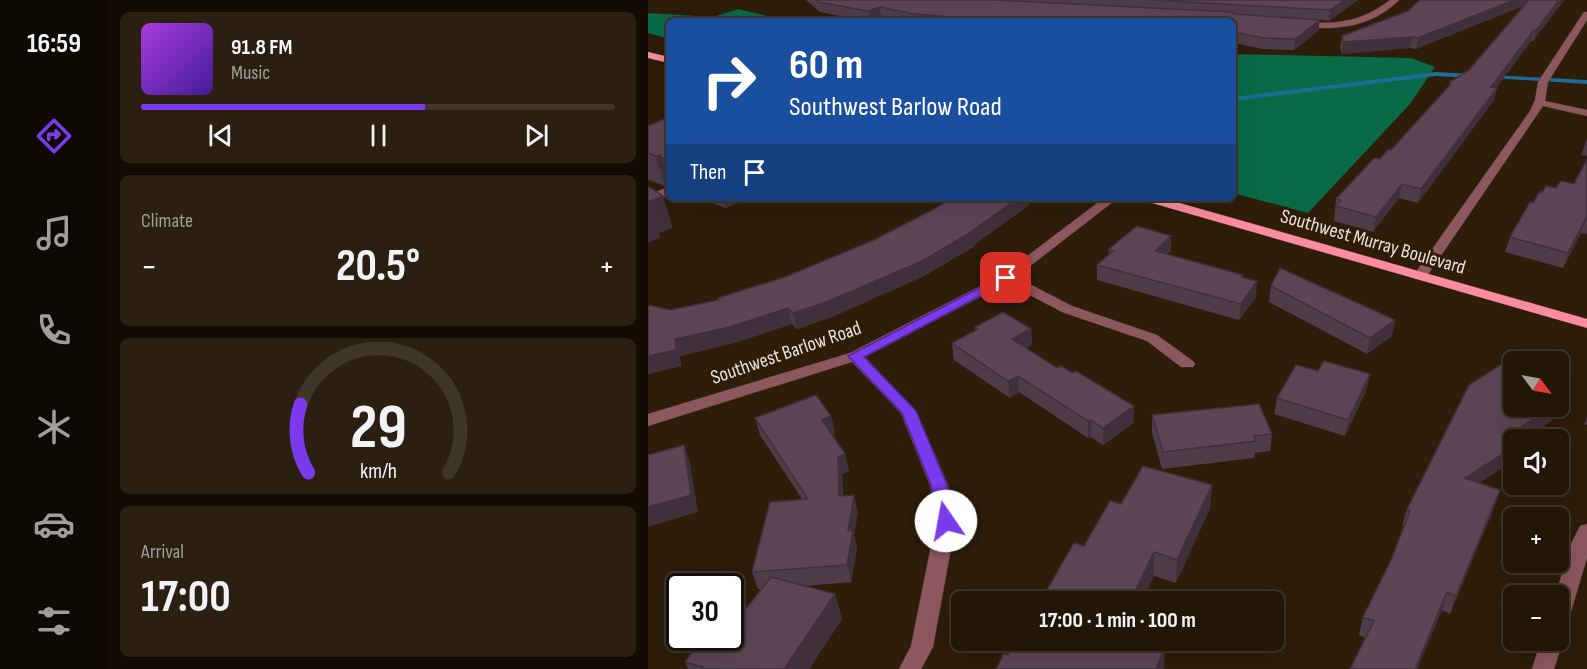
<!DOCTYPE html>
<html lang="en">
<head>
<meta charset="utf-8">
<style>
  :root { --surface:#221607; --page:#2a1f11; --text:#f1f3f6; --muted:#a29f9b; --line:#3f3528; --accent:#7c3aed }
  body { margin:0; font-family:"Sofia Sans Condensed",sans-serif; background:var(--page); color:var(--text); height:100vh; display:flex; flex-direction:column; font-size:22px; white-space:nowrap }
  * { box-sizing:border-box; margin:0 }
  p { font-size:20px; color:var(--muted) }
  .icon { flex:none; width:33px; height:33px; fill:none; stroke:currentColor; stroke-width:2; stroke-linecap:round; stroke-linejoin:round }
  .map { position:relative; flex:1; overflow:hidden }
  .drawer { display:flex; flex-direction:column; gap:12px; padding:12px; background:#130c04; width:540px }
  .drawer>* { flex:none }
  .guide { position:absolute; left:18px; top:18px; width:570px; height:183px; border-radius:9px; box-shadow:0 6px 24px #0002,0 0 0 2px var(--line); background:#1a4fa0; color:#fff; overflow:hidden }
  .needle { width:39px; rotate:122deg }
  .fabs { position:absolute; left:855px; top:351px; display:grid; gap:12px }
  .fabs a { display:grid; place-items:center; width:66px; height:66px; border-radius:9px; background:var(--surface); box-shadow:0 6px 24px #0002,0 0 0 2px var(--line); font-size:30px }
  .speed { position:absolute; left:18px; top:573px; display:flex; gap:12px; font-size:30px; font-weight:700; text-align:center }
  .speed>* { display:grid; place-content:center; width:78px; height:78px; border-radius:50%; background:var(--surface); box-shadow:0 6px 24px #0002,0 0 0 2px var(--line); line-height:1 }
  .speed .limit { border:3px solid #111; border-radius:9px; background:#fff; color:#111 }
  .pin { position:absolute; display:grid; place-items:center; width:51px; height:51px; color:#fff; margin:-26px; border-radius:12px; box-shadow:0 3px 9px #0006 }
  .me { position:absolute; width:66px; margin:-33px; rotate:348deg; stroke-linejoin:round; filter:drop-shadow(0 0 4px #0008) }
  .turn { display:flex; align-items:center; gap:21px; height:126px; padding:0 24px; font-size:27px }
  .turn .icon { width:78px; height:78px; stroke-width:2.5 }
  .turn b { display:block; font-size:42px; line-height:51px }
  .then { display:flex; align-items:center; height:57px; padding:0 24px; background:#0003; gap:12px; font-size:22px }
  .big { font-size:45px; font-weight:700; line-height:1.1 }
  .drawer .card { flex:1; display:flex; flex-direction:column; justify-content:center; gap:9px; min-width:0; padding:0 21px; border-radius:9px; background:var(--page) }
  .drawer .dial { align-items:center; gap:0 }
  .dial svg { height:156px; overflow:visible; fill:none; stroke:var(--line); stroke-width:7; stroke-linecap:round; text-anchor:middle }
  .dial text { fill:var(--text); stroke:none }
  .song { display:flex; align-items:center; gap:18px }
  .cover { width:72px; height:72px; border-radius:9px; background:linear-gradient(135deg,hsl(280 70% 55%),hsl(260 70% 35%)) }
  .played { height:6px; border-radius:3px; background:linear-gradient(90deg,var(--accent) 60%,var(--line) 60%) }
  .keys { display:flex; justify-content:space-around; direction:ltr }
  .heat { display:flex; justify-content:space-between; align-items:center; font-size:33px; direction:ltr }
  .trip { position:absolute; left:303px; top:591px; width:333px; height:60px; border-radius:9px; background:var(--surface); box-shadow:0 6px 24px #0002,0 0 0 2px var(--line); font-weight:700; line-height:60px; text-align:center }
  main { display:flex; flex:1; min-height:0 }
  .menu { display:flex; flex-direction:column; width:108px; justify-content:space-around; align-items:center; background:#0e0903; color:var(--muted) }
  .menu .icon { width:42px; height:42px }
  .menu .active { color:var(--accent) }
  .menu b { font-size:27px; color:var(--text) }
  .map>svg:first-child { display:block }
</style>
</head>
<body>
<main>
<nav class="menu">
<b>16:59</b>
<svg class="icon active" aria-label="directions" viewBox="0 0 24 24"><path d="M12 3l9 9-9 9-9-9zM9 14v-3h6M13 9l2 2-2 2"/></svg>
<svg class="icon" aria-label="music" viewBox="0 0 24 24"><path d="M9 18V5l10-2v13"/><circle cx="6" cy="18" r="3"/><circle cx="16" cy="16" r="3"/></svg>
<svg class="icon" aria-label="phone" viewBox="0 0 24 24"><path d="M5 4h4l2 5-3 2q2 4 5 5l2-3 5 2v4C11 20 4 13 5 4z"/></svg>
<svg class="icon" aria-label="climate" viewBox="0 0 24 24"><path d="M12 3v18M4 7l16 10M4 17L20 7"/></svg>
<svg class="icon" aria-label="car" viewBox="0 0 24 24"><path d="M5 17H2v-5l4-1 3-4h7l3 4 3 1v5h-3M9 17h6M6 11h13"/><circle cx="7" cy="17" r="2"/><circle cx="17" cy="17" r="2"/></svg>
<svg class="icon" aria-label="filters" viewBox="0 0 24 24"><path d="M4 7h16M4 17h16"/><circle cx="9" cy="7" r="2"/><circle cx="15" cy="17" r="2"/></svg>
</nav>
<section class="drawer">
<div class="card">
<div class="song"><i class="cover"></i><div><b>91.8 FM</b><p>Music</p></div></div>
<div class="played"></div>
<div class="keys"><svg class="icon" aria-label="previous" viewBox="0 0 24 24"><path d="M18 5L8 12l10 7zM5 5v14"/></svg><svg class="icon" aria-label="pause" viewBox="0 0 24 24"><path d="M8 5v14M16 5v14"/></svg><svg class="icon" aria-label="next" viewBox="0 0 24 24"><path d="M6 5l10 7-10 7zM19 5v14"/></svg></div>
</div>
<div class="card"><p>Climate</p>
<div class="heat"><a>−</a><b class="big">20.5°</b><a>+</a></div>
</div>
<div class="card dial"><svg viewBox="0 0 100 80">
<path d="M14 69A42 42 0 1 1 86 69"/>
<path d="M14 69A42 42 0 0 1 10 34" stroke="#7c3aed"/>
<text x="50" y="56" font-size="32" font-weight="700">29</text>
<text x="50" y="72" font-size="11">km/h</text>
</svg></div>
<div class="card"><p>Arrival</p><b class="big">17:00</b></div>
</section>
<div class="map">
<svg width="939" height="669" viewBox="0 0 939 669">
  <rect width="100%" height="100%" fill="#2d1d09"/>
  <path fill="#096a47" d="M90,9L140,21H21V39L0,33V13L65,17Z
    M585,54L763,58L787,67L762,104L660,213L585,193Z"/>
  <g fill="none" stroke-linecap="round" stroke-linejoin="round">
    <path fill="#1c6c97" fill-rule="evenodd" d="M788,72L824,74L827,76L824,78L788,76L585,101V97Z
      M844,75L939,80V84L842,78V76Z"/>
    <g stroke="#483825" stroke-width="1">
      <path id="minor" d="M742,0H751C729,22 701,29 671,28C663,27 654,28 648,24L652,22C690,24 711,23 742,0Z
        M936,12H939V20L900,82L897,101L939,110V116L895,106L777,279H767L765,276L882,111L887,100L890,82Z
        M21,187V195L0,203V195Z
        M456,198H470L368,277L424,306L509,335L545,361L547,364L545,367H533L499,341L414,312L359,283L217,357L268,411L300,485L308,521L285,647L273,669H251L263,646L288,521L282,485L253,413L204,362L0,426V414L202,353L354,275Z
        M939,524V558L921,618L917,624L910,627V596H907L924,542L932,526Z
        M910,633L915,640L906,669H884L893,640H910Z"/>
    </g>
    <g stroke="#483825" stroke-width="1">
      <path id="major" d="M0,52L21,57V63L0,58Z
        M495,198H514L939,319V328L497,201Z"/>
    </g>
    <use href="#minor" fill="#8d575f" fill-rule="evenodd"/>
    <use href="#major" fill="#fc8c9d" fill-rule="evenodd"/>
  </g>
  <path fill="#503b49" d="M158,0H710L681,21L672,20L670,31L646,50L615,49L585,43V21H250L233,17L224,21H216L172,12Z
    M772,0H916L885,41H883L848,88L846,100L770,203L751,198L725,232L686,221L688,199L743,150L801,87L802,82L821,70L876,5L768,49L762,48L694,54L692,47L694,36L760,11Z
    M21,117V185L17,186L0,180V126Z
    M939,139V156L933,155Z
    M939,159V234L933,233L915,268L857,252L862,237L885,203L894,192L926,184Z
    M50,198H100L78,208Z
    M304,198H381V205L327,244V246L276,276L184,317L149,329L144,324L86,343L32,356L33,366L0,374V305L22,310L71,300L70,298L137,277L226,240L288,208Z
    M523,236V251L519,254L595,275V278L608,297L591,320L449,280V265L461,255V249Z
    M623,286L747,320L744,336L719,354L621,302Z
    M327,327L383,329L384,345L378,348L409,368L424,373L486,406L485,423L455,445L443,437L440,438L371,392L362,398L306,360L304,343L327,331Z
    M862,359L867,362H866V406H908L903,421L881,436H882L881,440H866V460L831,483L852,490L846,508L802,614L794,610L769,669H702L718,638L711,635L715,617L744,558L756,527L754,526L759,509L821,385Z
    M670,371L722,374L718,391L697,436L626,414L629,398Z
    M504,415L624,434L622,451L607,453L606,458L514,469L504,432Z
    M183,416L187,433L184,434L197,454L201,471L194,474L195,496L210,512L206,535L209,548L203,582L156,586L187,594L194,619L161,669H40L37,662L70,646L114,589H110L104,572L154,499L112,435L107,418Z
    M939,417V425L936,424Z
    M564,485L562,508L528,583L506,576L493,602H392L436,546L473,504Z"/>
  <path fill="#41303c" d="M697,0H710L681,21L682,10Z
    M866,0H886V2L768,49L770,38Z
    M911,0H916L885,41L888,30Z
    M232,7L233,17L224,21H221L220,11Z
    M672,20L670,31L646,50L647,39Z
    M886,30L883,41L840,99L843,87Z
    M765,37L762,48L694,54L695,42Z
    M849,88L846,100L770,203L773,189Z
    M13,155L21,181V185L17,186L8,156Z
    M754,184L751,198L725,232L728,217Z
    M15,196L25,228L11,233L12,238L0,243V202Z
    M75,198H100L78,208Z
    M370,198H381V205L327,244V246L276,276L184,317L149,329L145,313L324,231Z
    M938,218L933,233L915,268L920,253Z
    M523,236V251L506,266L507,251Z
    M609,281L608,297L591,320L593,304Z
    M140,308L144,324L86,343L32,356L33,366L0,374V356L27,339Z
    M747,320L744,336L719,354L722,338Z
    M383,329L384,345L366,355L364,339Z
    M722,374L718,391L697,436L700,420Z
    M370,376L371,392L362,398L360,381Z
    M486,406L485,423L455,445V428Z
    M905,406H908L903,421L874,440L870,429Z
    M183,416L187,433L178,436L174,420Z
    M443,420V437L440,438V421Z
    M36,445L42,462L50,512L0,527V507Z
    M866,447V460L812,495L817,478Z
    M197,454L201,471L194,474L195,513L191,496L190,457Z
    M564,485L562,508L528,583L529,560Z
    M852,490L846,508L802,614L808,596Z
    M206,495L210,512L206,535L209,548L203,582L199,565L200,531Z
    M506,552V576L493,602H482Z
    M799,592L794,610L769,669H767Z
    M187,594L194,619L161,669H136Z
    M517,646L516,669H508Z"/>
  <path fill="#5d4555" stroke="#41303c" stroke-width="1.5" d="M168,0H346L584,12L586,14L672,20L647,39L616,38L585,32V21H351L267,14L232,7L220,11L170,2Z
    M503,0H697L682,10Z
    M772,0H866L770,38L765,37L695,42L694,36L760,11Z
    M881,0H911L888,30H886L843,87L849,88L773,189L754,184L728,217L688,206L693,200L688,199L726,158L732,159L740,150H743L802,85V82L821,70Z
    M21,117V160L14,158L13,155L8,156L0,153V126Z
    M939,159V219L938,218L920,253L862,237L882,202L885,203L892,191L894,192L898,186L908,188L913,181L926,184Z
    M0,186L15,196L0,202Z
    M304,198H370L324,231H325L274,261L181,301L145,313L140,308L82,327L27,339L28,350L0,356V305L22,310L71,300L70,298L137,277L226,240L288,208Z
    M489,226L523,236L507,251L595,275L593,277L609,281L593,304L449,265L465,251L461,249Z
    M632,268L747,320L722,338L623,286Z
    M355,312L383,329L364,339L409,368L413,366L424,373L428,371L486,406L455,428L443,420L440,421L370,376L360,381L304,343L330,329L327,327Z
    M862,359L867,362H866V406H905L870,429L882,436L877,440H866V447L817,478L852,490L808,596L799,592L767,669H702L726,621L715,617L744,558L762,510L759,509L821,385Z
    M676,361L722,374L700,420L629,398L648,365L670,371Z
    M168,395L183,416L174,420L197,454L190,457L191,496L206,495L200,531L205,530L199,565L104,572L122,502L160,499L107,418Z
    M611,404L624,434L606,436L608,441L515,452L504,415Z
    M36,445L43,495L0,507V455Z
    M495,466L564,485L529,560L506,552L482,602H392L426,543L436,546L462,501L473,504Z
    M123,577L187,594L136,669H53L55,667L37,662L53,641L70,646L76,638H82V629Z
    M368,640H499L517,646L508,669H348L356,653L360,655Z"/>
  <path fill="#7c3aed" stroke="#51269a" stroke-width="1.5" d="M358,274L365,278L363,280L216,357L268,411L299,485L307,521L305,526L298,528L292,526L290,521L283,485L254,413L200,356Z"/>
  <g text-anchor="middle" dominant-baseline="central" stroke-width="6" stroke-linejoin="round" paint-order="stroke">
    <g font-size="20" fill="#ebe0d4" stroke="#2d1d09">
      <text transform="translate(725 242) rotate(16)">Southwest Murray Boulevard</text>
      <text transform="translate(138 353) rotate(-19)">Southwest Barlow Road</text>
    </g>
  </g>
</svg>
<div class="fabs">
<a><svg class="needle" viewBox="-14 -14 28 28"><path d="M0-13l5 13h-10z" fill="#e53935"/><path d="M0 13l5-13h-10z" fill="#a29f9b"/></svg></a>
<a><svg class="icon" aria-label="sound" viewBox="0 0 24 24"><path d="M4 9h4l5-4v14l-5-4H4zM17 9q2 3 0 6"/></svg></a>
<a>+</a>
<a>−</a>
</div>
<div class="speed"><div class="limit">30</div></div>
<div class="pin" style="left:358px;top:278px;background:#d93025"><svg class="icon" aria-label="arrive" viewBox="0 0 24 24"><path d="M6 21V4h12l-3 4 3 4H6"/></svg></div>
<svg class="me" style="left:298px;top:521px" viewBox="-20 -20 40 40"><circle r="19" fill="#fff"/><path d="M0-13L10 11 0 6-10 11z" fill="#7c3aed"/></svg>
<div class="trip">17:00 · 1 min · 100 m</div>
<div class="guide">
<div class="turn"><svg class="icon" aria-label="right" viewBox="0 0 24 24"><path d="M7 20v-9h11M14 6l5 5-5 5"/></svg><div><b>60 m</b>Southwest Barlow Road</div></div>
<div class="then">Then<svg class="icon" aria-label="arrive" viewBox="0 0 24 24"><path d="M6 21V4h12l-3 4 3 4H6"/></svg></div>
</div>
</div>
</main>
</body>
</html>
